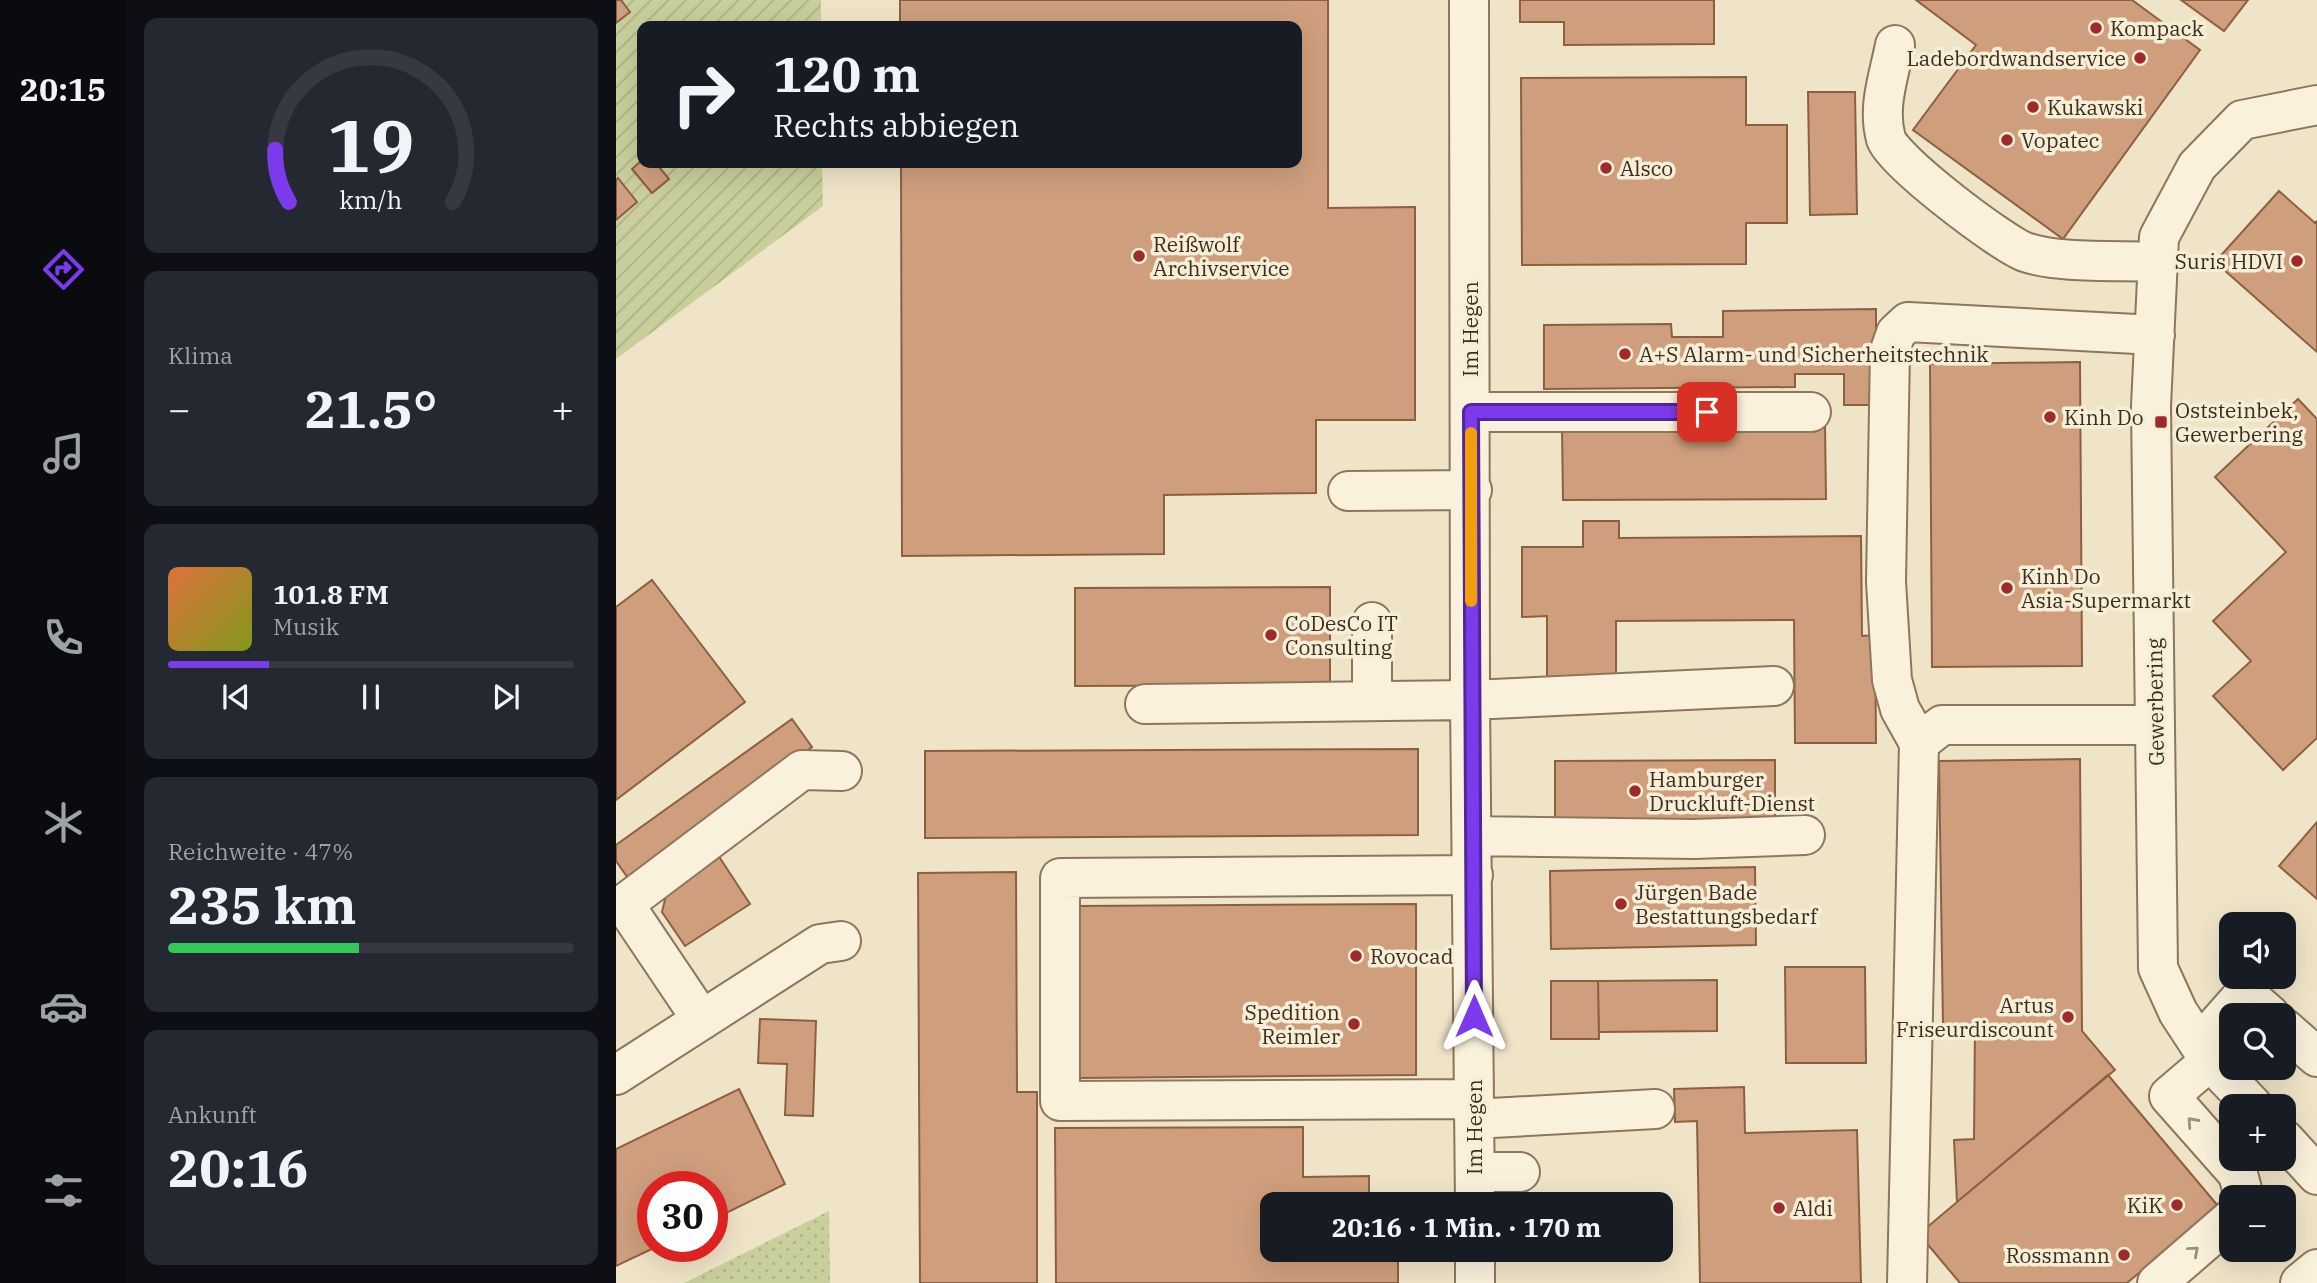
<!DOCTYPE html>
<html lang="de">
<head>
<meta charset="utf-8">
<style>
  :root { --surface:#171b24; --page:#242831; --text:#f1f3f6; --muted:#9ea1a6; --line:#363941; --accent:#7c3aed }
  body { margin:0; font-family:"IBM Plex Serif",serif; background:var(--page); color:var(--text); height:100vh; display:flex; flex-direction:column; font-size:26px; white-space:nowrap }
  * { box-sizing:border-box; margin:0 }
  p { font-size:23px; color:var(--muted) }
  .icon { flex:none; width:38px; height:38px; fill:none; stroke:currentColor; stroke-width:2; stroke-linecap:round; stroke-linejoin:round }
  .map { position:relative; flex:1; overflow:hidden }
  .panel { display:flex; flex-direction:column; gap:18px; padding:18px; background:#0d0f14; width:490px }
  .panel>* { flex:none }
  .top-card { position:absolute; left:21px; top:21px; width:665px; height:147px; border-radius:14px; box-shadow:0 7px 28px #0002; background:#171b24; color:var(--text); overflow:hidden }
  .fabs { position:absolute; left:1603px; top:912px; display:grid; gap:14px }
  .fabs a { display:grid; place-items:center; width:77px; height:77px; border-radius:14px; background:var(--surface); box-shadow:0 7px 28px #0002; font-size:35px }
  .speed { position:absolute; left:21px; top:1171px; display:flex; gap:14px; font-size:35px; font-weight:700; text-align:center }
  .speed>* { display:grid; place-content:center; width:91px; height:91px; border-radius:50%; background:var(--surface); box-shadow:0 7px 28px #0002; line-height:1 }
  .speed .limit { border:10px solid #d22; background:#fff; color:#111 }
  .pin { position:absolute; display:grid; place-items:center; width:60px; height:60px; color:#fff; margin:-30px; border-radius:14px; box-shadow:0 4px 10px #0006 }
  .me { position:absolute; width:77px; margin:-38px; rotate:0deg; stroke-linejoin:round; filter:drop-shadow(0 0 5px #0008) }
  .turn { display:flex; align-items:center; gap:24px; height:147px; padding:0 21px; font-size:32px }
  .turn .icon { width:91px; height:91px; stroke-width:2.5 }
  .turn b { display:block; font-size:49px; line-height:60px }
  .big { font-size:52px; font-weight:700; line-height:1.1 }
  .panel .card { flex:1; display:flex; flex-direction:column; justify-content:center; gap:10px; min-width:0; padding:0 24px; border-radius:14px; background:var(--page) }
  .panel .dial { align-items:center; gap:0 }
  .dial svg { height:182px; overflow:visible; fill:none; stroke:var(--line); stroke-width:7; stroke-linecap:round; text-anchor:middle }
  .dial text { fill:var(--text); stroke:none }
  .song { display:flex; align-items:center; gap:21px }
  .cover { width:84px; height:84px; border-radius:10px; background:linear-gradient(135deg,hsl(20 70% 55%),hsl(70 70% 35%)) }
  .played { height:7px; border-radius:4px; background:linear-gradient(90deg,var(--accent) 25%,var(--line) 25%) }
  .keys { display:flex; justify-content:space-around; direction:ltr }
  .heat { display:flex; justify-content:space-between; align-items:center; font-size:38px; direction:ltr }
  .charge { height:10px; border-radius:5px; background:linear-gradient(90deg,#34c759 47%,var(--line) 0) }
  .trip { position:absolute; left:644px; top:1192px; width:413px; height:70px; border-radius:14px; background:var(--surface); box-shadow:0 7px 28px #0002; font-weight:700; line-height:70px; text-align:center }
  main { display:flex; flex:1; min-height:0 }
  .tabs { display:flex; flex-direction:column; width:126px; justify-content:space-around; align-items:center; background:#090b0e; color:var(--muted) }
  .tabs .icon { width:49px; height:49px }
  .tabs .active { color:var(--accent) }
  .tabs b { font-size:32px; color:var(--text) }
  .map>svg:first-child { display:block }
</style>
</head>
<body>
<main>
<nav class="tabs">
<b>20:15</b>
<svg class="icon active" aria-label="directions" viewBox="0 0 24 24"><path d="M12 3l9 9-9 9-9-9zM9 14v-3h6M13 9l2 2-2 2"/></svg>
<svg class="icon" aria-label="music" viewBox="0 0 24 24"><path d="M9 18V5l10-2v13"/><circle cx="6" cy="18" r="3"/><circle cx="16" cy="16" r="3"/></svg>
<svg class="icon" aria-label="phone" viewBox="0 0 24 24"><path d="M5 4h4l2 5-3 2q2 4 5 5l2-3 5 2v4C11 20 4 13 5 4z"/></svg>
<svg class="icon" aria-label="climate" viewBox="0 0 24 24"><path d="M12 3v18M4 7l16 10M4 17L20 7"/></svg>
<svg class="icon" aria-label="car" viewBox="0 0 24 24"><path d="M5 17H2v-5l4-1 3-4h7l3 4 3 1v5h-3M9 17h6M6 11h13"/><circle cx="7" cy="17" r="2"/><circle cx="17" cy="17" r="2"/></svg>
<svg class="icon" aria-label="filters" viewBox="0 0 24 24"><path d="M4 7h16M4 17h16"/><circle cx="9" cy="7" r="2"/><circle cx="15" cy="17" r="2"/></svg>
</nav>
<section class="panel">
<div class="card dial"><svg viewBox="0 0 100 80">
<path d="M14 69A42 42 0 1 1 86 69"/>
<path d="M14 69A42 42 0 0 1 8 46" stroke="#7c3aed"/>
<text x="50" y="56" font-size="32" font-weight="700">19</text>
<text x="50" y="72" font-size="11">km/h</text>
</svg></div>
<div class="card"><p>Klima</p>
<div class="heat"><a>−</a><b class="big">21.5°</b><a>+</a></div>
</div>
<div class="card">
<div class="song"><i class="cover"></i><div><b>101.8 FM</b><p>Musik</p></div></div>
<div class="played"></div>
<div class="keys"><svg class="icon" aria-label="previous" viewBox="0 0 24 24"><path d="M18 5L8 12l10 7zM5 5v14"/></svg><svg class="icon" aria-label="pause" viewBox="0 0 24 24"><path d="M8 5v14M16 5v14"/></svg><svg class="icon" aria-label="next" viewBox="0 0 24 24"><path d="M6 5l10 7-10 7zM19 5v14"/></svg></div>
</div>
<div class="card"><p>Reichweite · 47%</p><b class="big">235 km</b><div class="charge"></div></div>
<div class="card"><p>Ankunft</p><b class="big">20:16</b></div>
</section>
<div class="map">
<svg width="1701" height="1283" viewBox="0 0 1701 1283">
  <defs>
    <pattern id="grass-dots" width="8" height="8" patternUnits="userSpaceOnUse" patternTransform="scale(1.75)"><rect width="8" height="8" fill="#c9cf9b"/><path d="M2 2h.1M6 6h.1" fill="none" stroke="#aeb285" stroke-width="1.8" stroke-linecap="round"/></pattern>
    <pattern id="garden-furrows" width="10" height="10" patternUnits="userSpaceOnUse" patternTransform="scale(1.75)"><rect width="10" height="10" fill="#c9cf9b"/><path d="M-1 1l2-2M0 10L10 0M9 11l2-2" fill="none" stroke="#aeb285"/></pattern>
  </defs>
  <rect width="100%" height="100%" fill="#f0e4c8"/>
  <path fill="url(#grass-dots)" d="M213,1211L214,1283H68Z"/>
  <path fill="url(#garden-furrows)" d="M0,0H205V26H26V163H206L207,206L0,359Z"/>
  <path fill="#cf9f7d" stroke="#8d5f41" stroke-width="2" d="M0,0H5L14,12L0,23Z
    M284,0H712V208L799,207V420H700V493L548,495V554L286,556L285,163H681V26H284Z
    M904,0H1098V44L948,45V22H904Z
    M1300,0H1516L1584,50L1447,239L1297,130L1360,45Z
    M1565,0H1632L1608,31Z
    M1130,77V125H1171V223H1130V264L906,265L905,78Z
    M1192,92H1239L1241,214L1194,215Z
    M26,160V163H40L53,179L36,193L16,169Z
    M2,178L21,202L0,220V180Z
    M1663,191L1699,223L1701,221V352L1599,262Z
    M1260,309V405H1228V374H1179V387L928,389V325L1055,324L1056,337H1107V311Z
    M1464,362L1466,666L1316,667L1314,364Z
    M1682,399L1701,419V738L1667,770L1597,696L1635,661L1597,621L1670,552L1599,477Z
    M1209,425L1210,499L947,500L946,427Z
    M967,521H1003V538L1245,536L1246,636L1259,635L1260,743H1179L1178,620L1000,621V680L931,681V616L906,617V547H967Z
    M36,580L129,702L0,800V607Z
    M714,587V685L459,686V588Z
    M176,719L196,747L12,878L0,861V845Z
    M802,749V835L309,838V751Z
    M1464,759L1466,1031L1499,1070L1341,1202L1338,1140L1358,1139L1359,1024L1327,1025L1323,761Z
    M1159,760V826L939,827V761Z
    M1701,822V899L1663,866Z
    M102,855L134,904L69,946L46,912L52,887Z
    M1139,867L1140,945L935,949L934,871Z
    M400,872L401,1092H421V1283H304L302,873Z
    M800,904V1075L464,1078L463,906Z
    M1169,967H1249L1250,1063H1170Z
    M1101,980V1031L983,1032L982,981Z
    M935,981H982L983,1039H935Z
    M144,1019L200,1021L197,1116L169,1115L171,1064L142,1063Z
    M1492,1075L1602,1206L1511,1283H1344L1303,1234Z
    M1128,1087L1129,1133L1241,1130L1245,1283H1084L1081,1121L1059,1122L1058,1089Z
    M123,1089L169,1184L96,1220V1186H37V1246H42L0,1266V1149Z
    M687,1127V1177L753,1176V1204H656V1250H782V1283H440L439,1128Z"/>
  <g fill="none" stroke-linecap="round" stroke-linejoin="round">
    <g stroke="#8d765c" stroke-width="42">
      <path id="minor" d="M853,0L854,700L859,1204
        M1279,45C1273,76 1261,107 1270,139C1277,161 1385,243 1409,252C1442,264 1505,260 1542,262
        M855,412H1195
        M732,491L856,490
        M756,622V692L770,701L854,700L1158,686
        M529,704L770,701
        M1303,743L1284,709L1276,680L1270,582L1274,350L1280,333L1292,322L1539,335
        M856,836L1078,839L1189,835
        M857,875L444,878V1101L858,1099
        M86,1020L8,904L186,770L226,771
        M1668,1028L1701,1057
        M1584,1044L1629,993L1654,1015
        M1594,1061L1553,1096L1622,1174L1628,1197
        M0,1075L204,944L225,941
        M1637,1106L1594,1061L1562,1012L1542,968L1535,406L1543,237L1581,166L1626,120L1701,105
        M858,1119L1039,1109
        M1668,1139L1701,1175
        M859,1172H904
        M859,1250V1283
        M1291,1283L1303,743L1326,725H1539
        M1541,1283L1615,1219
        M1684,1283L1701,1269"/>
    </g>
    <use href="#minor" stroke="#faf1dc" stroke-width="38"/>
  </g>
  <defs><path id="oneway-chevron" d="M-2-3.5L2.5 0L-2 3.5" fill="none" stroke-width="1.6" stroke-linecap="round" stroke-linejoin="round" transform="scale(1.75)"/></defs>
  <g stroke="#9c907e">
    <use href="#oneway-chevron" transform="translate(1576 1122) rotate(-132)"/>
    <use href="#oneway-chevron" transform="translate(1578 1251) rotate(-41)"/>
  </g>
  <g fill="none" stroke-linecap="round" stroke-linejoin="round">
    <g stroke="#51269a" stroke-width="18">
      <path id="route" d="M858,1016L855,412H1091"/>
    </g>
    <use href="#route" stroke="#7c3aed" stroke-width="12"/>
    <path stroke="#f59e0b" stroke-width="12" d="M855,433V601"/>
  </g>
  <g fill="#9e2a2b" stroke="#f7eed8" stroke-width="2.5">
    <circle cx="1480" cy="28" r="7"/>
    <circle cx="1524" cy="58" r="7"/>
    <circle cx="1417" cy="107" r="7"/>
    <circle cx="1391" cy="140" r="7"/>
    <circle cx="990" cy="168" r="7"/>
    <circle cx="523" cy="256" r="7"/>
    <circle cx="1681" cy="261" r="7"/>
    <circle cx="1009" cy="354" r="7"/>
    <circle cx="1434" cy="417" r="7"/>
    <rect x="1538" y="415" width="14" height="14" rx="3.5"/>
    <circle cx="1391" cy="588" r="7"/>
    <circle cx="655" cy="635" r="7"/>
    <circle cx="1019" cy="791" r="7"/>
    <circle cx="1005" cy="904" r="7"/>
    <circle cx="740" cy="956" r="7"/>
    <circle cx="1452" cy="1017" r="7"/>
    <circle cx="738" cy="1024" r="7"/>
    <circle cx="1561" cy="1205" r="7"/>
    <circle cx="1163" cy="1208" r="7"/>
    <circle cx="1508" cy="1255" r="7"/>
  </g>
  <g text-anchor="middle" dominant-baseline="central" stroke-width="7" stroke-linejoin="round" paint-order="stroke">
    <g font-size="21" fill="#3d2e20" stroke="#f7eed8" text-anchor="start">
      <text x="1494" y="28">Kompack</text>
      <text x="1510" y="58" text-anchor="end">Ladebordwandservice</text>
      <text x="1431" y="107">Kukawski</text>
      <text x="1405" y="140">Vopatec</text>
      <text x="1004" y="168">Alsco</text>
      <text x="537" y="244">Reißwolf<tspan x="537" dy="24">Archivservice</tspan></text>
      <text x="1667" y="261" text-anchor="end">Suris HDVI</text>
      <text x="1023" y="354">A+S Alarm- und Sicherheitstechnik</text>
      <text x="1559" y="410">Oststeinbek,<tspan x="1559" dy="24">Gewerbering</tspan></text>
      <text x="1448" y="417">Kinh Do</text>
      <text x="1405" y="576">Kinh Do<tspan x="1405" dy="24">Asia-Supermarkt</tspan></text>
      <text x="669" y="623">CoDesCo IT<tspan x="669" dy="24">Consulting</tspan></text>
      <text x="1033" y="779">Hamburger<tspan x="1033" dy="24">Druckluft-Dienst</tspan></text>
      <text x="1019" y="892">Jürgen Bade<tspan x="1019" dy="24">Bestattungsbedarf</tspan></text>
      <text x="754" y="956">Rovocad</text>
      <text x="1438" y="1005" text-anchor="end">Artus<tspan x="1438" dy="24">Friseurdiscount</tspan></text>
      <text x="724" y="1012" text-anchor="end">Spedition<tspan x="724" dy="24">Reimler</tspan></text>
      <text x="1547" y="1205" text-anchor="end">KiK</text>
      <text x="1177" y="1208">Aldi</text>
      <text x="1494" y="1255" text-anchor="end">Rossmann</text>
    </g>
    <g font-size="21" fill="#3d2e20" stroke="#f7eed8">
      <text transform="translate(854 329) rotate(-90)">Im Hegen</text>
      <text transform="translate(1539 702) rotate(-91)">Gewerbering</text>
      <text transform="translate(858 1127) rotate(-90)">Im Hegen</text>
    </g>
  </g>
</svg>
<div class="fabs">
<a><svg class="icon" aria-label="sound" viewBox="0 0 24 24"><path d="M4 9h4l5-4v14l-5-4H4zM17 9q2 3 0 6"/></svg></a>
<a><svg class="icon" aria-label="search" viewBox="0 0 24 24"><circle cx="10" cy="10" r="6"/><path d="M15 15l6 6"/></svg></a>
<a>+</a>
<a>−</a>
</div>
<div class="speed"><div class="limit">30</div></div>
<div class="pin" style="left:1091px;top:412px;background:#d93025"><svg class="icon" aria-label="arrive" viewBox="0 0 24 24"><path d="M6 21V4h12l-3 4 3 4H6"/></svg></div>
<svg class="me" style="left:858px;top:1016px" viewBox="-20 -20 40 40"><path d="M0-17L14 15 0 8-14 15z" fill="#7c3aed" stroke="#fff" stroke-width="4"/></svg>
<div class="trip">20:16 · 1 Min. · 170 m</div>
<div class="top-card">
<div class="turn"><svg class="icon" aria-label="right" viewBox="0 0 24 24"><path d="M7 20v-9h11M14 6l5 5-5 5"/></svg><div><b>120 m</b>Rechts abbiegen</div></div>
</div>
</div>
</main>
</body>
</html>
